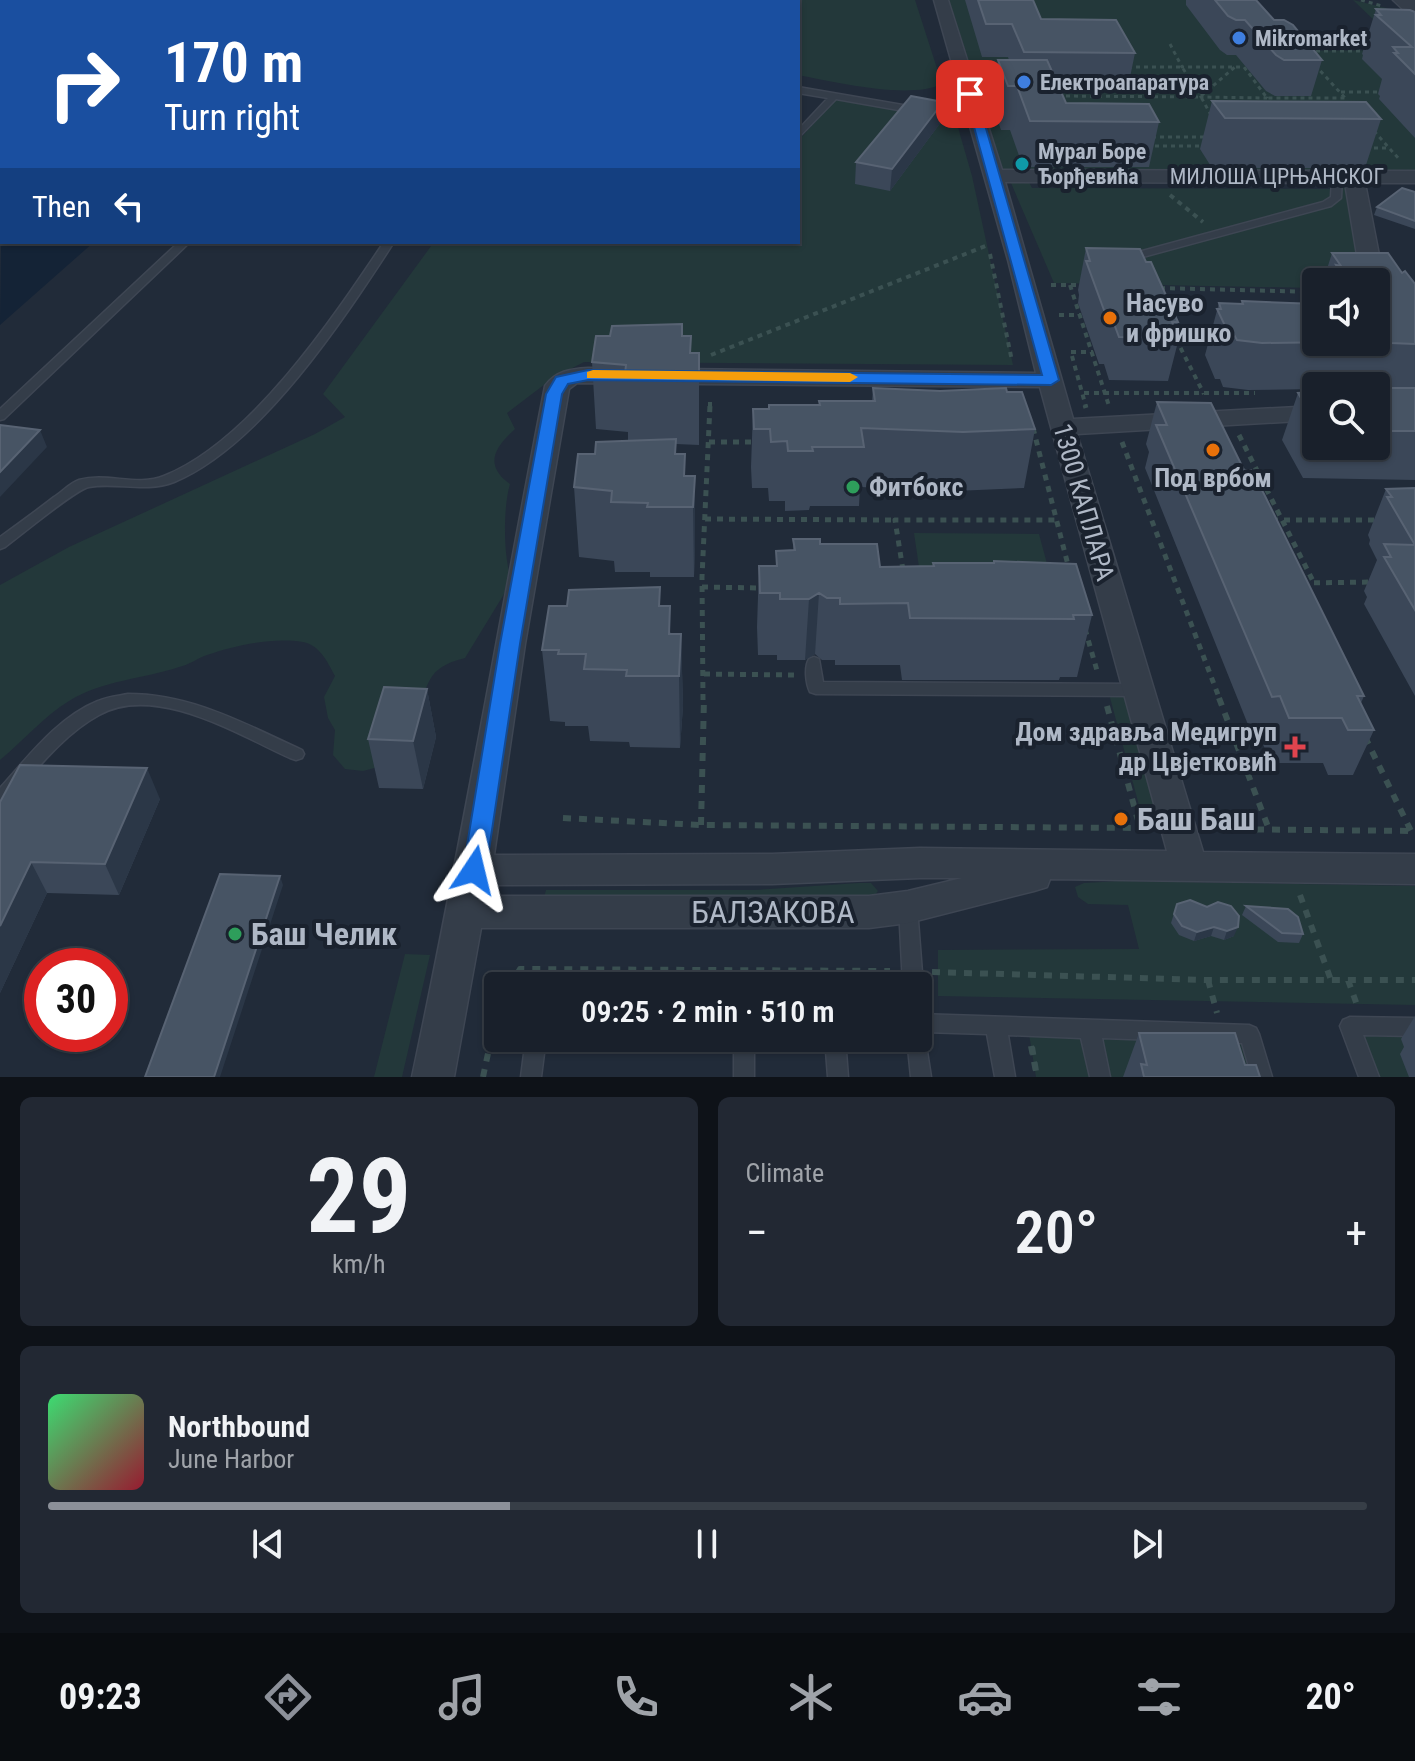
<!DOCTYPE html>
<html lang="en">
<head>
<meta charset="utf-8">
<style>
  :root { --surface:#19202b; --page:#222833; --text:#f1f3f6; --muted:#9fa3a9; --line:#373e47; --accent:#8c9099 }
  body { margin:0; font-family:"Roboto Condensed",sans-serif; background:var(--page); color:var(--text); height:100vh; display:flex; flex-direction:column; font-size:30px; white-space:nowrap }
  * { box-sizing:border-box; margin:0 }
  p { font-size:26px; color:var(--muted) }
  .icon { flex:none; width:44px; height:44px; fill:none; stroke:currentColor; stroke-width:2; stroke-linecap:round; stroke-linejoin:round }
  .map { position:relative; height:1077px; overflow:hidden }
  .side { display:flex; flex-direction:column; gap:20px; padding:20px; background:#0e1218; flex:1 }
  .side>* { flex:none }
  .hud { position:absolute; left:0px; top:0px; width:800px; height:244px; box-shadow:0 2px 6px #0004,0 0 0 2px var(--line); background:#1a4fa0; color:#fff; overflow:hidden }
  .controls { position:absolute; left:1302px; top:268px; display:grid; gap:16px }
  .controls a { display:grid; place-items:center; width:88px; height:88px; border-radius:8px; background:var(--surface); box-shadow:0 2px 6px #0004,0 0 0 2px var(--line); font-size:40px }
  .speed { position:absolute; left:24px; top:948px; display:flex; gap:16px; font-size:40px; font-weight:700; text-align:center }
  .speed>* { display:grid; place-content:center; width:104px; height:104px; border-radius:50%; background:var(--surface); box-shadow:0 2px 6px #0004,0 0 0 2px var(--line); line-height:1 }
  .speed .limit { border:12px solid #d22; background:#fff; color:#111 }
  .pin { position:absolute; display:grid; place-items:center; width:68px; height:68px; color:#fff; margin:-34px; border-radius:16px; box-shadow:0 4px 12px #0006 }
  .me { position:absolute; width:88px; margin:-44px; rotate:10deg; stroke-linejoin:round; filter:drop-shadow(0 0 6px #0008) }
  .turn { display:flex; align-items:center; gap:28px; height:168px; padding:0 32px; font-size:36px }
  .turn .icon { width:104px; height:104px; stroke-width:2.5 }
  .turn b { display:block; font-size:56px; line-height:68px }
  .then { display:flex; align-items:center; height:76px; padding:0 32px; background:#0003; gap:16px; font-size:30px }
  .big { font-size:60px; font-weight:600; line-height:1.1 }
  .side .card { flex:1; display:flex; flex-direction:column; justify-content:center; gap:12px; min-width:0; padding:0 28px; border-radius:12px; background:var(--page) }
  .side .dial { align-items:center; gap:0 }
  .dial b { font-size:104px; line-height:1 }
  .song { display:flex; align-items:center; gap:24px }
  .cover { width:96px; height:96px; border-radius:12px; background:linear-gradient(135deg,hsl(140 70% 55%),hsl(350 70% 35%)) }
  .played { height:8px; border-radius:4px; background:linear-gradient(90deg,var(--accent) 35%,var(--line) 35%) }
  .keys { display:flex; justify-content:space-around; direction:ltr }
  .heat { display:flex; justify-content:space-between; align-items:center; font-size:44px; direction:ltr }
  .side .tiles { flex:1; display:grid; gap:20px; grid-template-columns:1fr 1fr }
  .card:last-child { grid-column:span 2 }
  .trip { position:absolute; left:484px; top:972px; width:448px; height:80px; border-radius:8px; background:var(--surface); box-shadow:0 2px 6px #0004,0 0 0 2px var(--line); font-weight:600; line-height:80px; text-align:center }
  .tab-bar { display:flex; height:128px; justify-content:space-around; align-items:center; background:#0a0d11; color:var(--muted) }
  .tab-bar .icon { width:56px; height:56px }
  .tab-bar .current { color:var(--accent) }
  .tab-bar b { font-size:36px; color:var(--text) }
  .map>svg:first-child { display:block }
</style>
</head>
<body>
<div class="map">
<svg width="1415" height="1077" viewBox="0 0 1415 1077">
  <rect width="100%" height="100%" fill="#212b39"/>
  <path fill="#23383a" d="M770,0H915L942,84C910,100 834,82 798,75V2H768Z
    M941,0H1227L1272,51L1405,50L1353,0L1386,8L1415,35V174L1003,170L973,76L965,75L961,62H969L951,6H943Z
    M846,98L955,117L972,176L1013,365L584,362L553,378L507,413L515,429C494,448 484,465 510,484C503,507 503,559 512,581L465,658C424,668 430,685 415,716C407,732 396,748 386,765L363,771L345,769L333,755L335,730L328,718L324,697L335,676C328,663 320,645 303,642C273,637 236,645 207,655C198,658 189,665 179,667C143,679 103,680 69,701C43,717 23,741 0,760V585L69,547L315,434L345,417L323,394L434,242H798V141L836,99Z
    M1029,182L1032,188L1330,189L1329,185H1354L1376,282H1316V288L1054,283L1011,183Z
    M914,533L1039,534L1050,575L920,574Z
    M1109,694H1127L1163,821L1143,820Z
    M1120,881L1415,886V1005L938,996V950L1139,949L1128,905L1088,904L1078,897L1075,887L1084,883Z
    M859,883H871L878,891L871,900L544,898L546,890H755Z
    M405,954L430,955L402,1077H374Z
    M1350,1026L1415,1027V1077H1369Z
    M1028,1028L1250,1035L1263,1077H1036Z"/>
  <path fill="#142336" d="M2,178V242H94L0,325Z"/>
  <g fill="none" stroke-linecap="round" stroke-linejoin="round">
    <g stroke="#3e4653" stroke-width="3">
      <path id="service" d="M798,87L978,118L982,121L978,124L836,99L798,138V130L828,98L798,93Z
        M2,134V141L0,142V135Z
        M1337,174L1342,177L1341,198L1331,206L1128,261L1124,262L1119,259L1120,257L1323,202L1331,197L1332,177Z
        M179,242H190L4,419L0,420V409Z
        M384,242H394C344,319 261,446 174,482C145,493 117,482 89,487C76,489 20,536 5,547L0,549V537C18,524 36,511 54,497C62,492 70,483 79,480C107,472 137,487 164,476C251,441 333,318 384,242Z
        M814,657L819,659L823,682L1138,684L1144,686L1146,690L1144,694L1138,696L816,694L810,692C806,684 804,667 809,659Z
        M128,694C192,694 245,724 302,750L304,754L302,758L296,760L290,758C239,735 155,683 99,715C62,735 34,773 6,804L0,806V788C28,757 58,717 98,701C107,697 118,696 128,694Z
        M908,899L915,901L917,907L923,986L918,993V986H903L899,907L901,901Z
        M918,1014L1249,1025L1256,1028L1259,1034L1272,1077H1252L1242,1043L1102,1038L1110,1077H1090L1081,1038L1008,1035L1015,1077H995L987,1034L924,1032L931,1077H911L907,1038H918Z
        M1350,1017L1415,1018V1036L1363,1035L1379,1077H1359L1340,1026L1343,1020Z
        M526,1038H546L541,1077H521Z
        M734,1038H754V1077H734Z
        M825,1038H845L848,1077H828Z"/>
    </g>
    <g stroke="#3e4653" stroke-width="3">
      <path id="minor" d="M934,0H948L1002,170L1415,171V183H1365L1379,255L1415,305V328L1407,326L1357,255L1345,183L1005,182L1073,419L1316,406V420L1077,434L1203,852L1415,854V884L1050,879L1047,887L1034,891L908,923L869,928H481L454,1077H412C461,847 500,616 545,386C556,371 570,369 588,368L1036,373L1008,260ZM577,383L1040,387L1167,851L920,848L772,854L494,855L525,644L569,389ZM920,878H962L908,891L869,896H487L489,885L772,884Z"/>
    </g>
    <g stroke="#3e4653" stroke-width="3">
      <path id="tertiary" d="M1393,0H1415V16L1408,14Z"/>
    </g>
    <path stroke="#3b5152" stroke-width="3" stroke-dasharray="4 4" stroke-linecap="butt" d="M1361,0L1382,6
      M1170,44L1182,67H1244L1267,98H1345
      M1308,51H1366
      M1315,65L1346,99
      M980,66H1002
      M1128,67H1182L1201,97L1267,98L1273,106
      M1341,92H1383
      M1058,96L1201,97L1212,117
      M1201,96L1235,67
      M1374,131L1399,159
      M1152,137H1210
      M1147,146H1205
      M1366,148H1389"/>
    <path stroke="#3b5152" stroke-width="4" stroke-dasharray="5 5" stroke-linecap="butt" d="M1170,195L1203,222
      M990,254L1012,361
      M1051,285H1082
      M1070,285L1109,406
      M1160,288L1316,292
      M1059,315H1081
      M1176,339L1204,394
      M1071,352H1093
      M711,355L988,245
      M1072,356L1086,407
      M1330,367L1342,386
      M1084,393H1255
      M710,407V397"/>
    <path stroke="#3b5152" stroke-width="5" stroke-dasharray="6 6" stroke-linecap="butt" d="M1085,405L1086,408
      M1033,428L1069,569
      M1239,435L1314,583
      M709,442H758
      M1122,442L1220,700
      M705,519L895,520
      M1272,520H1378
      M903,570L895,520H1055
      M1302,583L1372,582
      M702,587L761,588
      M1085,629L1098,674
      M704,674L795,675
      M703,700L702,577L710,405"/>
    <path stroke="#3b5152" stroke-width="6" stroke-dasharray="8 8" stroke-linecap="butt" d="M1219,698L1270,832
      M1107,706L1140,828
      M1365,737L1411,831
      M563,818L701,825L1142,828
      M701,825L704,698
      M1208,829L1415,831
      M1300,895L1331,980
      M932,972L1208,980H1415
      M1208,980L1217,1013
      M1348,980L1357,1005
      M510,986L520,969L890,971
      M1031,1046L1037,1077
      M1032,1047L1037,1077
      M483,1077L498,1006"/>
    <use href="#service" fill="#343d49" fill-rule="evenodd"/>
    <use href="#minor" fill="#343d49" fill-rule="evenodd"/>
    <use href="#tertiary" fill="#343d49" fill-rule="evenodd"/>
  </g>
  <path fill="#3b4758" d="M0,0H196L194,2H2V10H0Z
    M562,0H678L676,2H574Z
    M965,0H1033L1041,19L1135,53L1128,87L1058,86L1066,103L1159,122L1149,167H1023L1010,130H1001L992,103L998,60H1009L1008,57H982Z
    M1186,0H1256L1274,20L1322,60L1311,96H1275L1266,91L1236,55H1227L1220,50L1186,5Z
    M1376,9L1415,12V138L1379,99L1380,96L1378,94L1382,79L1362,59L1363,55L1362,54Z
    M1212,101L1381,119L1365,168H1212L1200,149Z
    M943,102L941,122L890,191L855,184L856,162Z
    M1415,192V229L1374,215L1377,207Z
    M1086,248L1146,262L1178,322L1176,331L1179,338L1168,381L1109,380L1104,364H1099L1078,303L1079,295L1078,290Z
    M1332,253L1402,273L1415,284V480L1303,478L1282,440L1298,393L1315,392L1316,390V446H1376V386H1372L1364,373L1326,372L1321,386H1316V389L1248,390L1223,387L1220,379H1215L1205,355L1219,303L1241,304L1242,301L1316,342H1376V282H1323Z
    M682,324L683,336H691V353H699V445L676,444V454L685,476H695V545L694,577H650V572H615L614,561L579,557L574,487L595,454L628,441V432L596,429L592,362L610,336Z
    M873,388L940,391L1007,392L1035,429L1024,488L955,491L860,487L859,506H810L809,510L785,511V501H769L768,488H752L751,467L753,409L819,405V401H872Z
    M1157,402L1244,470L1364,696L1361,703L1374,730L1353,775H1328L1323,763H1271L1262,742H1255L1145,468L1149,452L1146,444Z
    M1415,488V696L1364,604L1367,597L1364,591L1377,560L1369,544L1370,540L1368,535L1386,489Z
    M793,539L820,544L880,567H932L933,563H993L994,561L1092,615L1077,677H1060L1059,680H902L900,665H835V660H822L815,654L805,660H777V655H758L757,627L759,566H776V551H793Z
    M660,606L671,634H681L683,706L680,748L630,747L629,742L590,741L588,726H565V722L550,721L542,650Z
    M427,689L436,737L423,789L379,788L368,739Z
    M160,799L119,895L47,893L0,993V802Z
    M1177,904L1207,907L1234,936L1224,940L1211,936L1194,941L1179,935L1171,923Z
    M1246,906L1303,934L1299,943L1278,942L1242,915Z
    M1415,1016V1077H1409L1400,1054L1404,1047L1401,1039Z
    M1139,1033L1245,1065L1260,1077H1123Z"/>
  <path fill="#2b3747" d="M170,0H196L194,2H168Z
    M427,0H438L437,2H426Z
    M657,0H678L676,2H655Z
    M943,102L941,122L890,191L892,169Z
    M40,430L47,447L0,497V472Z
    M695,476V545L694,577L693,507Z
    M819,593L815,654L805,660L809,599Z
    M681,634L683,706L680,748L679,676Z
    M427,689L436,737L423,789L413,741Z
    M147,768L160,799L119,895L105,864Z
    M31,862L47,893L0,993V926Z
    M280,876L283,885L220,1077H214Z
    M1214,927L1211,936L1194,941L1197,932Z
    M1238,927L1234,936L1224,940L1227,931Z"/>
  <path fill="#475464" stroke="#586373" stroke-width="2" d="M101,0H170L168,2H98Z
    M394,0H427L426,2H393Z
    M628,0H657L655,2H628Z
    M978,0H1033L1041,19L1116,20L1135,53L1024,52L1012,24H986Z
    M1215,0H1256L1274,20H1284L1293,25L1322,60H1284L1276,55L1245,20H1236L1228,16Z
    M1376,9L1410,10L1415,12V74L1394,53H1398L1393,47H1412L1376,15H1381Z
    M998,60H1047L1066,103L1149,104L1159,122L1030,121L1017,86H1008Z
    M911,96L943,102L892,169L856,162Z
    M1212,101L1366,102L1381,119L1225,118Z
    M1402,188L1415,192V221L1377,207Z
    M1086,248L1140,249L1146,262H1151L1178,322H1172L1179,338L1119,337L1113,321H1108L1086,261H1090Z
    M1332,253H1388L1402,273L1405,271L1415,284V344L1391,343L1381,326H1376V282H1347L1336,265L1341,266Z
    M1242,301L1316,304V342H1336L1262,343L1237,340L1233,333L1228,332L1217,309H1221L1219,303L1243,304Z
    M682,324V336H691L690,353H699V378L625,374L626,365L592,362L596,336H610L612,326Z
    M873,388L940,391L1006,388L1007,392H1022L1035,429L963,432L861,428L864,447H812L813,451H788L787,441L771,442L770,429H754L753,409H769V405H820L819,401H875Z
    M1376,388H1415V431H1376Z
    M1316,392V424L1298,393Z
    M1157,402L1211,403L1244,470H1251L1264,494L1364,696H1357L1374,730H1348L1342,718H1289L1280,696L1272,697L1156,425H1167Z
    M0,425L40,430L0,472Z
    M676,439L675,454H685L684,476H695L693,507H647L648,503L611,502L612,491L574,487L578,454H595L596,442Z
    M1415,488V610L1384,557H1391L1384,544L1415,545L1387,497H1392L1386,489Z
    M793,539H820V544H877L880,567L934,566L933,563H994V561L1076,564L1092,615H1073L1074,619L910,618L908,603L840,604V598H827L819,593L809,599H780V593H760L759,566H777L776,551L795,550Z
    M660,587L659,606H670L669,634H681L679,676H626L627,670L584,669L586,654H558L559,650H542L549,606H567L569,590Z
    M384,687L427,689L413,741L368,739Z
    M20,765L147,768L105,864L31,862L0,926V802Z
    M220,874L280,876L214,1077H145Z
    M1190,900L1207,907L1218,902L1231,906L1239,916L1238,927L1227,931L1214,927L1197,932L1182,926L1174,914L1177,904Z
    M1246,906L1288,909L1298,917L1303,934L1282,933Z
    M1139,1033H1235L1245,1065H1256L1260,1077H1144L1141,1064L1147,1065Z"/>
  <path fill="#1a73e8" stroke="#114b97" stroke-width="2" d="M970,90L976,94L1059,380L1051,385L588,380L568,384L562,394L520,644L486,870L483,876L474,879L466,876L463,870L500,644L546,394L556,377L588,370L1042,375L965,94Z"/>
  <path fill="#f59e0b" d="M593,370L850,373L858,377L850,382L587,378V372Z"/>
  <g fill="#3f7fe0" stroke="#1a222e" stroke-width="3">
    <circle cx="1239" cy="38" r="8"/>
    <circle cx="1024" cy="82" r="8"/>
  </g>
  <circle fill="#0f9aa8" stroke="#1a222e" stroke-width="3" cx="1022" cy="164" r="8"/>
  <g fill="#e8710a" stroke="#1a222e" stroke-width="3">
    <circle cx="1110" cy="318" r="8"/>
    <circle cx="1213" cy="450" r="8"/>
    <circle cx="1121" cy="819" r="8"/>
  </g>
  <g fill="#2e9e5b" stroke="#1a222e" stroke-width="3">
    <circle cx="853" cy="487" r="8"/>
    <circle cx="235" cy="934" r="8"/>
  </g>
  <path fill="#e0444e" stroke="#1a222e" stroke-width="3" d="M1291 735h8v8h8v8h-8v8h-8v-8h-8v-8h8z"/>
  <g text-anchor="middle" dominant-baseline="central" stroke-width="8" stroke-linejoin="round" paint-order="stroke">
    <g font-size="22" font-weight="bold" fill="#afb8c6" stroke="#1a222e" text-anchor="start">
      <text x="1255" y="38">Mikromarket</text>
      <text x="1040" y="82">Електроапаратура</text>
      <text x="1038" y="151">Мурал Боре<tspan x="1038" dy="25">Ђорђевића</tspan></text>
    </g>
    <g font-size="22" fill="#afb8c6" stroke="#1a222e">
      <text x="1277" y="176">МИЛОША ЦРЊАНСКОГ</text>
    </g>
    <g font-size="26" font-weight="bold" fill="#afb8c6" stroke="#1a222e" text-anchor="start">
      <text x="1126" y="303">Насуво<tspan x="1126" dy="30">и фришко</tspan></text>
      <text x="1213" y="478" text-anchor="middle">Под врбом</text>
      <text x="869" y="487">Фитбокс</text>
      <text x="1277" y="732" text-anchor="end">Дом здравља Медигруп<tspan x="1277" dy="30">др Цвјетковић</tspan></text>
    </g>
    <g font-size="26" fill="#afb8c6" stroke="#1a222e">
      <text transform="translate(1084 502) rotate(74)">1300 КАПЛАРА</text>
    </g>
    <g font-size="32" font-weight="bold" fill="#afb8c6" stroke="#1a222e" text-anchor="start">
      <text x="1137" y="819">Баш Баш</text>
      <text x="251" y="934">Баш Челик</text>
    </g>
    <g font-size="32" fill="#afb8c6" stroke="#1a222e">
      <text x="773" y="912">БАЛЗАКОВА</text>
    </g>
  </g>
</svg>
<div class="controls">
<a><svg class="icon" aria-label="sound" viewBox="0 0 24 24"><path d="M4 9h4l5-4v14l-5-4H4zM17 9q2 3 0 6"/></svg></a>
<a><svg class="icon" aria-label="search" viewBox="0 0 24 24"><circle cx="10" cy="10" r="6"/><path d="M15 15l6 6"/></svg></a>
</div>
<div class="speed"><div class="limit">30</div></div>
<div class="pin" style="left:970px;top:94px;background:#d93025"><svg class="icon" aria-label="arrive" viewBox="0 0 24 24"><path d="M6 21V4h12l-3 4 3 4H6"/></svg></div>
<svg class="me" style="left:474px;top:870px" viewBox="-20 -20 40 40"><path d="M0-17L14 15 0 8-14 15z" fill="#1a73e8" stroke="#fff" stroke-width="4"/></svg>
<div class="trip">09:25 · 2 min · 510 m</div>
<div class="hud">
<div class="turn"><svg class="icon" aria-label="right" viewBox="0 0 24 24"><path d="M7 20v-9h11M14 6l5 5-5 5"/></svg><div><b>170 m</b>Turn right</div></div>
<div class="then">Then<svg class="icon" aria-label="left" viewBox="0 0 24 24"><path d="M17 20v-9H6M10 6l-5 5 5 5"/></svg></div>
</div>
</div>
<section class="side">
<div class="tiles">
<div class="card dial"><b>29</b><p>km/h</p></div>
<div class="card"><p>Climate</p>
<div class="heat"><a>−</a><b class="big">20°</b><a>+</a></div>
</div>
<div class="card">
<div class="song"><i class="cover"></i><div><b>Northbound</b><p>June Harbor</p></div></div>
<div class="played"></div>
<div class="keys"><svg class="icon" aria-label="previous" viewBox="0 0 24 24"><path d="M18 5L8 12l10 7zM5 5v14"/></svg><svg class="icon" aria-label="pause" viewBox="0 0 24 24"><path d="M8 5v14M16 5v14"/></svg><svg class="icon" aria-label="next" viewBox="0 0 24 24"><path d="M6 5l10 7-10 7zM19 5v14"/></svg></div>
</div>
</div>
</section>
<nav class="tab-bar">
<b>09:23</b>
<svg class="icon current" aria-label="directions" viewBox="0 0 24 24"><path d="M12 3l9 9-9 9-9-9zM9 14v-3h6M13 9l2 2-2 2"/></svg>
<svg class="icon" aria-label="music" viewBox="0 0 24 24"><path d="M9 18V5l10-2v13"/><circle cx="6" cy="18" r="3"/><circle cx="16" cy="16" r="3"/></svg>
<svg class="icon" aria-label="phone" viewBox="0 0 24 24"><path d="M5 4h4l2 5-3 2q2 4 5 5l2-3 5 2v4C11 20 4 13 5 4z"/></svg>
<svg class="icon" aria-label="climate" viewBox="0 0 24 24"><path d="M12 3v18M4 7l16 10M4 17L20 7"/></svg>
<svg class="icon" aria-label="car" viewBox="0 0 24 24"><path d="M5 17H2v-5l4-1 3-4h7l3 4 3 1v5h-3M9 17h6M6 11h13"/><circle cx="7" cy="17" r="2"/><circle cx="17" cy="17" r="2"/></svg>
<svg class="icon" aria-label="filters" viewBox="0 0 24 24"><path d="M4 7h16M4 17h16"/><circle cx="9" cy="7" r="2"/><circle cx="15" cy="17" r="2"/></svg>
<b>20°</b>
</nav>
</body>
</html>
